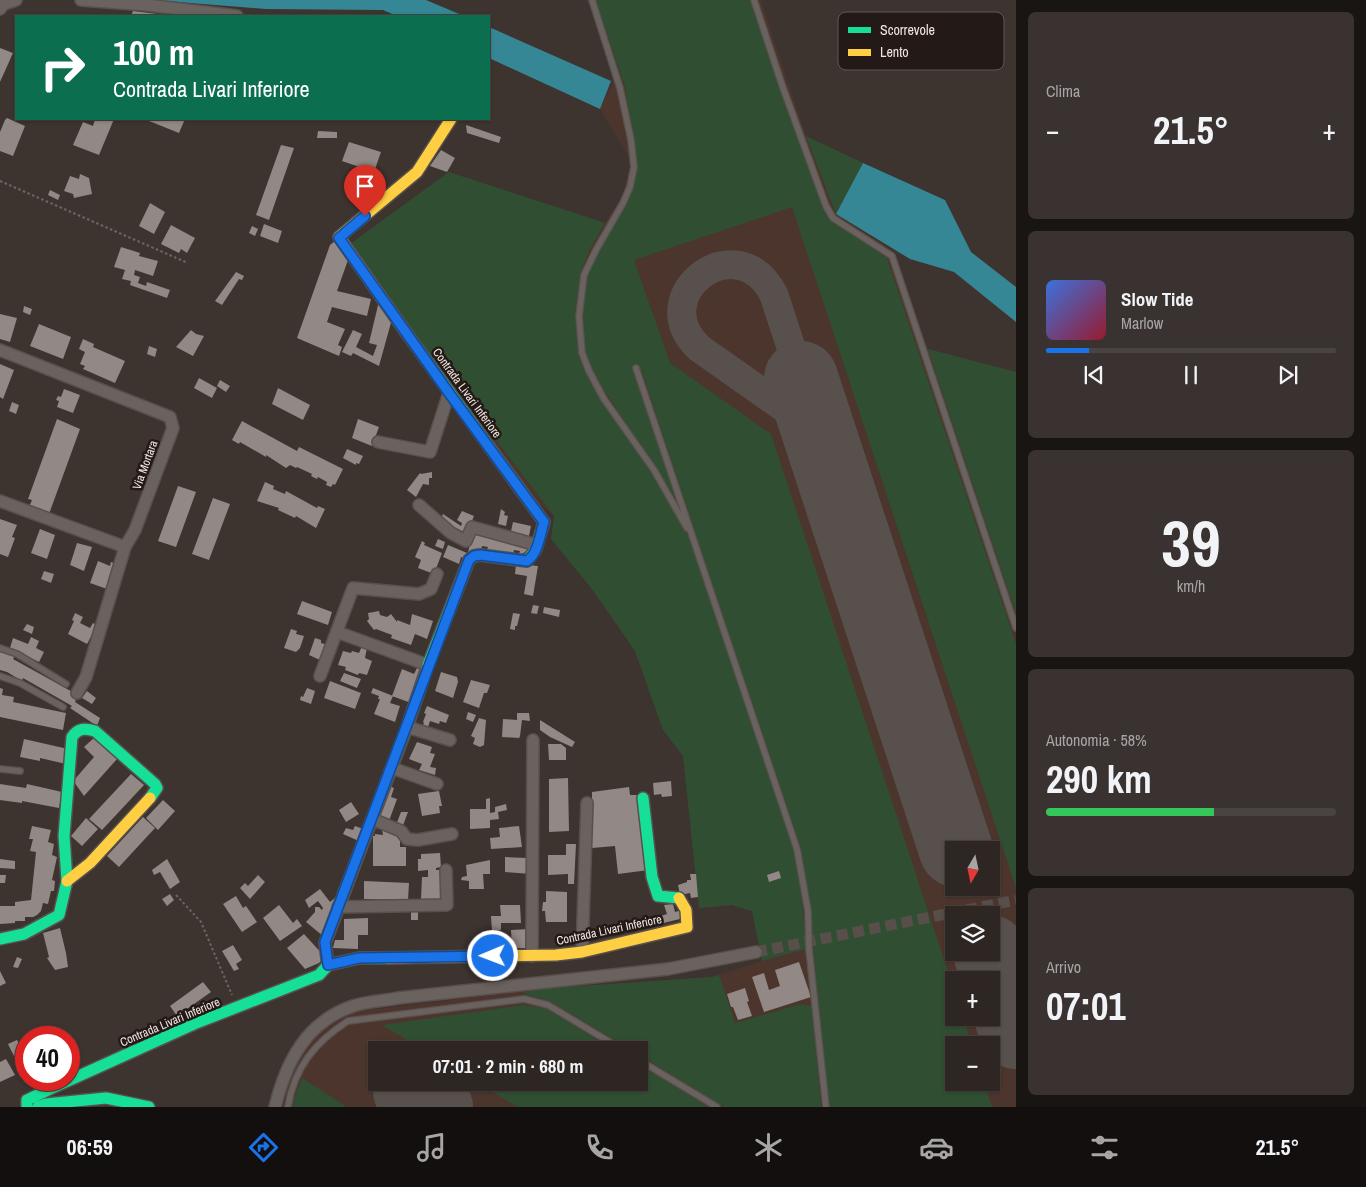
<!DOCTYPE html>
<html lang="it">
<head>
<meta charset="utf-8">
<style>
  :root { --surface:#2e2623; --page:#3a3230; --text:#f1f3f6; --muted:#a7a5a6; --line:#494341; --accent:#1a73e8 }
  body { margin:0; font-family:"Archivo Narrow",sans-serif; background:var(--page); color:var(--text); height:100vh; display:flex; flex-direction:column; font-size:19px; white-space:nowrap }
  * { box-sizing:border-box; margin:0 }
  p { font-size:16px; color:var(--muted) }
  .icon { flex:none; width:28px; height:28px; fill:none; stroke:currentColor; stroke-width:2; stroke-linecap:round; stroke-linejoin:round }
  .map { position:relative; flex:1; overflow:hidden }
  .details { display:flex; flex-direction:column; gap:12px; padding:12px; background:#191513; width:350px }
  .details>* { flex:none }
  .guide { position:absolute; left:15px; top:15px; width:475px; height:105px; border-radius:0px; box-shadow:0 1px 4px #0004,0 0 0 1px var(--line); background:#0b6e4f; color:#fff; overflow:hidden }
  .needle { width:32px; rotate:189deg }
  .controls { position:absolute; left:945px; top:841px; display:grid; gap:10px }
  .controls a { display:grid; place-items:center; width:55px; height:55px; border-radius:0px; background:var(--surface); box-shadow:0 1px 4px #0004,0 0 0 1px var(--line); font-size:25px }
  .speed { position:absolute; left:15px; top:1026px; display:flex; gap:10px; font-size:25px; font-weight:700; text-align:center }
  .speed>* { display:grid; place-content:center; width:65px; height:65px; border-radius:50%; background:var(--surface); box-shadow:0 1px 4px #0004,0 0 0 1px var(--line); line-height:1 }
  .speed .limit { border:8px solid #d22; background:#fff; color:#111 }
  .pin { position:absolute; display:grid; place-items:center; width:42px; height:42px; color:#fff; margin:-51px -21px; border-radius:50% 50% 50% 0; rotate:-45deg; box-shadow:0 0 5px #0007 }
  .pin .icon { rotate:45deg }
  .me { position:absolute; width:55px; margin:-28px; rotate:269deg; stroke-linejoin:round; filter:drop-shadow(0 0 4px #0008) }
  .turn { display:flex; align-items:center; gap:18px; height:105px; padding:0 15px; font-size:22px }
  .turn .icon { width:65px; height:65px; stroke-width:2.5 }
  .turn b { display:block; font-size:35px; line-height:42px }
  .big { font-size:38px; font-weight:700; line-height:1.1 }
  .details .tile { flex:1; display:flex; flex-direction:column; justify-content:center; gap:8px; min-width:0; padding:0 18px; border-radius:8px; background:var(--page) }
  .details .dial { align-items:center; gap:0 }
  .dial b { font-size:65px; line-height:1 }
  .song { display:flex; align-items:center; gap:15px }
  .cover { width:60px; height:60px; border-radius:8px; background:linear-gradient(135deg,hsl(220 70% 55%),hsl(350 70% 35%)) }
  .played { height:5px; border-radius:2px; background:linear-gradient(90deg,var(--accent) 15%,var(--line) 15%) }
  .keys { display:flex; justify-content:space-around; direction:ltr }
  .heat { display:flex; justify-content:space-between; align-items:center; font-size:28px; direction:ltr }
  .charge { height:8px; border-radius:4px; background:linear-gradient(90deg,#34c759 58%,var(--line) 0) }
  .trip { position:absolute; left:368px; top:1041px; width:280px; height:50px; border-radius:0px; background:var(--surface); box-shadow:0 1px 4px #0004,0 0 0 1px var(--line); font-weight:700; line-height:50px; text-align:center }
  .dock { display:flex; height:80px; justify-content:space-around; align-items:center; background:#120f0e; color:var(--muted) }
  .dock .icon { width:35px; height:35px }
  .dock .active { color:var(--accent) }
  .dock b { font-size:22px; color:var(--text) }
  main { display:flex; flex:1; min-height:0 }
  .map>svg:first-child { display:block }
</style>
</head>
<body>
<main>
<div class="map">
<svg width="1016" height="1107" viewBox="0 0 1016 1107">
  <rect width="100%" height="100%" fill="#3d332f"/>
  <path fill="#4c352c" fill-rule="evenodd" d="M589,0H761L806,136L863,163L836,214L895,252L928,349L1016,372V1107H280L290,1073L306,1049L329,1023L353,1012L550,988L712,977L762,961L752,911L732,905L699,908L683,756L663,730L635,651L592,589L551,539L554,516L534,499L350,244L449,172L605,223L622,197L631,160L600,109L615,78ZM954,850H991V888H954ZM954,915H991V952H954ZM954,980H991V1018H954ZM954,1045H991V1082H954ZM376,1050H639V1082H376Z"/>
  <path fill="#304f32" d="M596,0H752L823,207L830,220L887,258L1016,644V888L792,207L634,260L670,363L771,434L954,990V1018H963L972,1045H954V1082L984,1083L992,1107H829L813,949L811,910L801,848L698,541L642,371L636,373L676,494L674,496L608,396L592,371L584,352L582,317L587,276L598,250L626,204L636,166L625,87Z
    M806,136L863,163L836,214Z
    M449,172L605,223L590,249L580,274L575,317L579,352L601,400L650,471L691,541L794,849L801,891L806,949L762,961L752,911L732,905L699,908L683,756L663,730L635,651L592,589L551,539L554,516L424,346L350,244Z
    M928,349L1016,372V613Z
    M719,975L735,1023L801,1004L812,1006L821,1107H724L639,1054V1050H632L550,1001L525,994L524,992L550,988L712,977Z
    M524,1005L547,1009L614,1050H424L382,1025Z
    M639,1065L709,1107H518L477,1083L639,1082Z
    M302,1078L347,1107H293L294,1099Z"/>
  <path fill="#358795" d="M153,0H426L464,16H397L383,10L266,9Z
    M489,27L611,81L600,109L489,58Z
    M863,163L945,200L971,252L1016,287V322L954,272L910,259L836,214Z"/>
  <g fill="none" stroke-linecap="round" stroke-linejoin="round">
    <path stroke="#58504c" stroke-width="29" d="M801,378L774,295C738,223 643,295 699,348L800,419L815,433L825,451"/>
    <path stroke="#58504c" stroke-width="74" d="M801,378L956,850
      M990,952L1016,1032
      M410,1091L436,1107"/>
  </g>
  <path fill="#928885" d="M133,11L157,14L156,16H131Z
    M0,48L13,53L0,82Z
    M7,118L25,126L13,156L0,151V132L5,120Z
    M95,119H114L99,155L73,145L83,122L93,126Z
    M144,119H185L179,133Z
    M466,125L501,137L499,143L467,133Z
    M318,131L337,132V138H317Z
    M349,142L381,152L374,172L342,161Z
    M281,145L294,148L269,220L256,215Z
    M441,150L455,158L447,172L430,166Z
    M80,174L89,178L92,194L74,198L73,194L64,191L70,176L79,179Z
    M50,190L60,195L58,200L48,195Z
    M150,203L165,212L154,234L139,226Z
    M264,224L282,231L278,243L260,236Z
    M171,225L195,238L187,253L181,249L179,253L161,244Z
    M252,226L258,229L255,236L249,233Z
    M335,241L348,260L337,291L371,299L367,316L332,307L327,322L345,329L338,345L342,347L339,356L297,338L330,245Z
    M121,247L140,253L139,256L158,261L153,276L135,270L134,275L140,277L138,283L146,286L147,282L170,290L167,298L130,285L131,281L122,279L125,270L114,267Z
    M236,272L244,276L242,280L239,279L222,305L215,301Z
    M379,301L392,319L379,366L353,353L351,356L342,352L353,330L362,334L356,347L373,356L377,345L369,343Z
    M24,306L32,309L30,315L23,312Z
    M0,314L17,318L10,342L0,339Z
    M39,324L71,337L63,359L30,346Z
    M191,330L196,334L204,336L193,356L176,347Z
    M83,339L94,344L93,347L125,361L115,383L83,369L85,366L80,364L85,352L79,349Z
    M149,346L157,349L155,357L147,354Z
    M0,364L14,370L3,399L0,397Z
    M199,378L217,388L212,398L194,388Z
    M220,380L230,386L226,392L217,386Z
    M278,388L310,405L303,420L272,404Z
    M64,389L80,395L73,413L57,407L59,401L56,400L58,396L61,397Z
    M12,402L19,405L16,414L9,411Z
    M57,419L80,429L49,514L29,507L32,500L28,499Z
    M358,419L379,427L372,446L352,438Z
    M242,421L297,451L299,447L343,469L335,485L333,484L331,487L326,485L327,482L318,477L317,479L311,476L312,474L297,467L296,468L290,465L286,468L266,455V457L240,442L239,444L232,440Z
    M347,449L363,456L359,464L356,463V465L343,458Z
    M145,469L154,472L151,479L142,476Z
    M432,472V478H429V485L423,484L416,497L407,490L420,473L421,474Z
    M265,482L274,486L273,489L285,494L286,491L317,508L318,506L325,509L316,528L296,516L295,518L278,510L279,508L257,501Z
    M178,486L196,492L176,547L158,541Z
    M213,498L230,504L209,560L192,554Z
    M501,509L505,512L504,515L508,516L506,526L498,524Z
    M462,511L474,516L465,538L440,521L443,514L461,526L462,523L457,520Z
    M0,519L17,525L12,537L15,538L8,557L0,554Z
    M513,522L531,526L528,541L510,536Z
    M40,529L55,535L47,559L31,553Z
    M474,530L532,547L518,557L520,551L514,550L513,555L486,552L488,547L482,546L481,551L468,552Z
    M438,539L445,542L443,549L435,546Z
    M422,541L425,543L424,545L442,553L434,574L418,568L421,560L415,557Z
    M77,543L92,547L84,571L70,565Z
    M448,545L467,553L465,559L461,557L459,564L443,557Z
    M98,561L110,566L111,562L116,564L107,589L90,583Z
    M516,564L538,566L533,596L524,594L527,576L515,574Z
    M44,571L54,574L51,583L41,579Z
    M302,601L332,612L328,625L297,614Z
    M533,605L539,606L537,614L531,613Z
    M544,607L560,610L559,617L543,613Z
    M379,611L380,615L387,617L391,614L397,622V620L410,625L412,614L433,621L427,639L415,634L411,645L391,638L392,635L376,629L374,630L367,621L369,619L368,613Z
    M75,613L83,617L80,623L90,628L93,623L100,627L94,631L87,644L68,634L74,621L72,620Z
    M513,613L520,614L517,626H515V630L510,629Z
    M27,624L34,627L32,634L23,630Z
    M291,629L297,631L296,634L304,636L300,648L296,652L284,648Z
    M31,637L39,641L36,648L44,652L39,662L10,648L13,638L28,644Z
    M315,638L321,640V643L328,645L320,660L309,655Z
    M362,646L367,648L365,658L372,661L367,675L359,673L358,675L345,670L346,667L338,665L343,651L351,653L352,651L359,653Z
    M0,652L15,656L13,659L78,695L75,702L100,718L97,726L70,708L72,706L23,678L22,681L7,672L0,670Z
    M418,666L423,668L411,703L392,696L402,669L414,674Z
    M441,672L457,677L458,682L453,698L435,691Z
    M344,673L361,679L357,688L340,681Z
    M471,680L490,685L487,693H484L479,708L463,702Z
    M330,681L361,693L355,709L324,698Z
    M0,688L3,689L2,695L14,697L13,702L66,713L63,730L0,717Z
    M307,688L315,691L311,704L300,700L301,696L303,697Z
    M373,688L393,696L390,703L400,706L395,722L374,714L380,699H378L379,696L371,693Z
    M87,691L96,698L92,704L82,698Z
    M427,706L449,715L446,723L440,721L439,724L430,721L428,727L423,725L424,723L423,722L426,714L424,713Z
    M468,712L476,715L473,722L466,719Z
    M517,713H529L530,721L522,720L520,736L519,738L502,737L503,719L517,720Z
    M479,718L486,720L484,745L480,747L473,744L475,738L471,736Z
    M540,720L575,742L572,747L550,737L540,730Z
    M95,737L117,759L84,796L74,782L75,779L94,757L84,747Z
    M24,739L68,749L66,764L40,758V761L20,757Z
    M417,742L432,747L430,753L435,754L430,767L436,768L435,775L419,770L422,764L409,759Z
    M548,744H561L566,748V760H549Z
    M131,774L144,785L102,830L89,819Z
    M568,778L569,831L549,832V779Z
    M671,781L672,796L662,797L661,794L654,795L653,783Z
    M0,784L26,788L27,784L62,792L59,808L22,801V803L0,800Z
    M389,786L394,788L391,797L397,799L389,821L377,816Z
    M629,787L630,795H641L649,870L618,874L615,846L592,848V792Z
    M439,791L442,806H439L440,813L422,816L418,794Z
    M490,798V813L495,812V807L506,804L507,810L498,812L499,819L490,820V828L470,829V809H486V799Z
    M163,800L175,811L158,830L146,818Z
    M351,802L359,814L346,822L339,810Z
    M401,812H408L402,828L396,825Z
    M143,817L155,828L119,867L107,856Z
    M86,818L98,829L82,846L71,836Z
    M32,826L51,830L48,842L54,844L52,855L57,857L52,880L55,881L54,891H51L48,904L43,903L41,911L37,915L33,917H25V921H15V923L0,924V906H15V902L31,900L36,852L30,851L33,839H29Z
    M355,826L366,830L361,842L343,834L346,828L353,830Z
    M519,826L522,847L491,849L490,838L500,837L499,828Z
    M382,829L400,834V847H406V866H373V836H375V834L383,835Z
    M566,844H576L574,884H568V874L548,875V855H566Z
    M440,853L441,867L436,868V870H443V899H421L422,877H428V870L418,871V859H421V854Z
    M505,857L528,858L531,874L505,872Z
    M0,859L15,861V869L0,868Z
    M167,859L180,882L170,889L160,872L154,875L152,870Z
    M490,860V874H483L484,889H469V881L461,880L462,877L467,876L466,865Z
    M779,871L781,878L769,882L767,875Z
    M690,874H696L698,897L691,898L690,893L680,895L678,885L687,882V880H691Z
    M0,875H6L5,883H0Z
    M258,875L265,882L250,899L240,888L245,883L248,886Z
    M364,881L409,883L408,900L364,899Z
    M320,889L330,902L336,897L340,902L323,936L306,922L315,912V907H319L322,910L323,908L318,901L309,908L305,900Z
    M546,891L567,892V922H546L545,911H542L543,902H546Z
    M170,894L174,900L167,906L162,899Z
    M236,896L243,908L246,906L257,922L242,932L223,904Z
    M673,904L675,912L682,910L684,918L647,927L646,921L667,914L664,905Z
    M279,905L293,923L297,919L302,926L280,941L263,918Z
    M500,905H520L521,923H501V930L492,931L491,916H501Z
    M411,912H418V920H411Z
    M368,918V935H358V949L333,948L335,940H344V919Z
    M60,928L66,953L68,967L55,970L47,958L49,957L43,933Z
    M529,929L530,948H512L511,930Z
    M304,934L325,957L319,963L305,969L287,948Z
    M492,934H502V948H492Z
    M233,945L242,960L236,964L239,969L234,971L222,951Z
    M17,957L22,959L18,968L13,967Z
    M799,962L811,997L764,1012L752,977L764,973L769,990L780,986L775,970Z
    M0,971L6,983L0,986Z
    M203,982L211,992L177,1016L170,1006Z
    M745,988L749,1001L747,1002L752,1016L738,1020L733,1007H731L727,994Z
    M17,1040L25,1053L14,1056L8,1044Z
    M6,1059L15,1075L0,1082V1062Z"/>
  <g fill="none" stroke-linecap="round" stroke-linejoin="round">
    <path stroke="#584e4a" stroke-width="11" stroke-dasharray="11 5.5" stroke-linecap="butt" d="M756,952L1016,900"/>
    <g stroke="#59504d" stroke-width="8">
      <path id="lane" d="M592,0L620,88L631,140L634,167L630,187L623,203L596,250L584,275L579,316L582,353L589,371L604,399L654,470L687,528
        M754,0L782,85L826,206L833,218L892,256L1016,628
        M636,368L797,849L808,911L809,949L826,1107
        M0,648L17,654L66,684
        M0,676L20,683L63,707
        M0,769L20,771
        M639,1060L717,1107
        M288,1107C294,1068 315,1042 348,1021L524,999L548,1005L623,1050"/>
    </g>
    <g stroke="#59504d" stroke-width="14">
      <path id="street" d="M81,0L147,5L237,16
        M0,9L4,4L16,0
        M0,350L170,417L173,428L135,530L125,547L86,677L77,693
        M378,442L430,452L449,393
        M0,501L125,547
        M419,505L451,533L466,541L472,527L537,545
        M320,676L353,588L419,594L431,589L437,574
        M407,727L450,740
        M392,768L437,784
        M372,819L401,831L407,839L418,840L452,834
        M338,907L447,905L446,870
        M582,952L587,803
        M532,956L533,740
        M328,965L325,943L407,727L428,665L337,632
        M275,1107C286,1062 306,1022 353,1006C367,1001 384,1001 398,998L668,969L756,952"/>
    </g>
    <g stroke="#59504d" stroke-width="14">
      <path id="fast" d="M405,331L544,522L536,549L527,561L480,555L474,556L469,560L428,665
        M643,798L652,877L658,896L679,898
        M0,939L24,934L59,915L67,881L64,836L72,737C78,728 85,728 95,731L155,784L157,788L150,798
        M27,1107V1100L50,1089L194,1024L319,975L328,965L359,958H388
        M38,1107L46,1104L106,1098L149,1107"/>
    </g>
    <g stroke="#59504d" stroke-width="14">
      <path id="slow" d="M405,331L339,237L417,172L451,119
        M67,881L90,863L150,798
        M388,958L556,955L582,952L687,927L686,910L679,898"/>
    </g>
    <path stroke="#6d6664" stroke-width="2" stroke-dasharray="2.5 2.5" stroke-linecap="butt" d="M0,181L188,263
      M176,895L201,922L232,995"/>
    <use href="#lane" stroke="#6a625f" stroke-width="5.5"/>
    <use href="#street" stroke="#6a625f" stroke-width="11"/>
    <use href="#fast" stroke="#16e098" stroke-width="11"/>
    <use href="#slow" stroke="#ffcf43" stroke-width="11"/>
  </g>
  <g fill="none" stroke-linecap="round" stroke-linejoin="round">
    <g stroke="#114b97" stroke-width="12">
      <path id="route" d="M365,216L339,238L449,393L544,522C540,535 538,554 527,561L480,555L474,556L469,560L325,942L328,965L359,958L493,956"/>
    </g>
    <use href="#route" stroke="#1a73e8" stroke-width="9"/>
  </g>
  <g text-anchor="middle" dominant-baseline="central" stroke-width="5" stroke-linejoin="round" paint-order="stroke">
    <g font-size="12" fill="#f3e6e1" stroke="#231a17">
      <text transform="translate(467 393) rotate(54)">Contrada Livari Inferiore</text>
      <text transform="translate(145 465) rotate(-70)">Via Mortara</text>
      <text transform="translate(609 930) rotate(-12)">Contrada Livari Inferiore</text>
      <text transform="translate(170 1022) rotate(-23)">Contrada Livari Inferiore</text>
    </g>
  </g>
  <rect x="838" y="12" width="166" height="58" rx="8" fill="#231a17" stroke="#615754" stroke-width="1"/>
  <rect x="848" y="27" width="23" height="6" fill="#16e098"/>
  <rect x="848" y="49" width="23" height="7" fill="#ffcf43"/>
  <g font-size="14" fill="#f3e6e1">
    <text x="880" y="35">Scorrevole</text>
    <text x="880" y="57">Lento</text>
  </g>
</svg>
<div class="controls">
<a><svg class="needle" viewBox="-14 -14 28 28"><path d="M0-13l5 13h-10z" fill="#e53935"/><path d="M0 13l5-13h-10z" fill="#a7a5a6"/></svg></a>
<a><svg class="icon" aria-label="layers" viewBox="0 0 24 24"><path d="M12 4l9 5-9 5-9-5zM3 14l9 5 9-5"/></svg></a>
<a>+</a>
<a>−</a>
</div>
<div class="speed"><div class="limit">40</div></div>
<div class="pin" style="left:365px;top:216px;background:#d93025"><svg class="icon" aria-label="arrive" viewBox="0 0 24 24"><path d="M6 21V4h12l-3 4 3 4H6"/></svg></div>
<svg class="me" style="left:493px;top:956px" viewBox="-20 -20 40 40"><circle r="17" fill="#1a73e8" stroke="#fff" stroke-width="3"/><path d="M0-11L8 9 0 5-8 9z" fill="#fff"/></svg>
<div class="trip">07:01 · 2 min · 680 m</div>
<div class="guide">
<div class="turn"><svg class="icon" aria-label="right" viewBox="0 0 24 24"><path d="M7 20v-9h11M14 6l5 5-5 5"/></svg><div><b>100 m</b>Contrada Livari Inferiore</div></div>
</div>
</div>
<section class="details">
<div class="tile"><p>Clima</p>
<div class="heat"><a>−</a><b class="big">21.5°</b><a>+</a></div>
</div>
<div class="tile">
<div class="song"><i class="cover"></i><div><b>Slow Tide</b><p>Marlow</p></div></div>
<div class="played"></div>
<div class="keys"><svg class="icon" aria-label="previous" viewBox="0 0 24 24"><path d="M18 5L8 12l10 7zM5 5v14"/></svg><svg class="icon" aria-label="pause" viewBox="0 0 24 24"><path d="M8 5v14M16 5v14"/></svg><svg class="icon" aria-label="next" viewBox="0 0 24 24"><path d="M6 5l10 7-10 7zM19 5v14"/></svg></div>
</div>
<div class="tile dial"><b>39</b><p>km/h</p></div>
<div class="tile"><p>Autonomia · 58%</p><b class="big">290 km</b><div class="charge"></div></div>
<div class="tile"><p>Arrivo</p><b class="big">07:01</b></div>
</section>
</main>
<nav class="dock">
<b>06:59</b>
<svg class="icon active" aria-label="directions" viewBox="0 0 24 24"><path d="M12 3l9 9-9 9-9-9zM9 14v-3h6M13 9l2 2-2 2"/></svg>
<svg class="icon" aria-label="music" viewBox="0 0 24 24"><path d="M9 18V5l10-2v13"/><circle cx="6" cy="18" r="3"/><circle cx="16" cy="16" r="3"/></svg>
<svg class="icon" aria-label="phone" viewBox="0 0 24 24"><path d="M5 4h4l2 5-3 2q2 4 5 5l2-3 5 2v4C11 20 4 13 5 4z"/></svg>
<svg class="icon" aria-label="climate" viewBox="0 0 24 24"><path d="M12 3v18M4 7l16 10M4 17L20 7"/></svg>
<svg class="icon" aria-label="car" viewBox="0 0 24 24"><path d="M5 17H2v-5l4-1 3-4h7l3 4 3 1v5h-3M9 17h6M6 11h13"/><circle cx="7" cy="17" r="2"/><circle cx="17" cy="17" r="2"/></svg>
<svg class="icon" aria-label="filters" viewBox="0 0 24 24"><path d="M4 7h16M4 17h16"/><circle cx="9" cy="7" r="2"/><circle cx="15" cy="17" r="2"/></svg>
<b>21.5°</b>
</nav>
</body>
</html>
